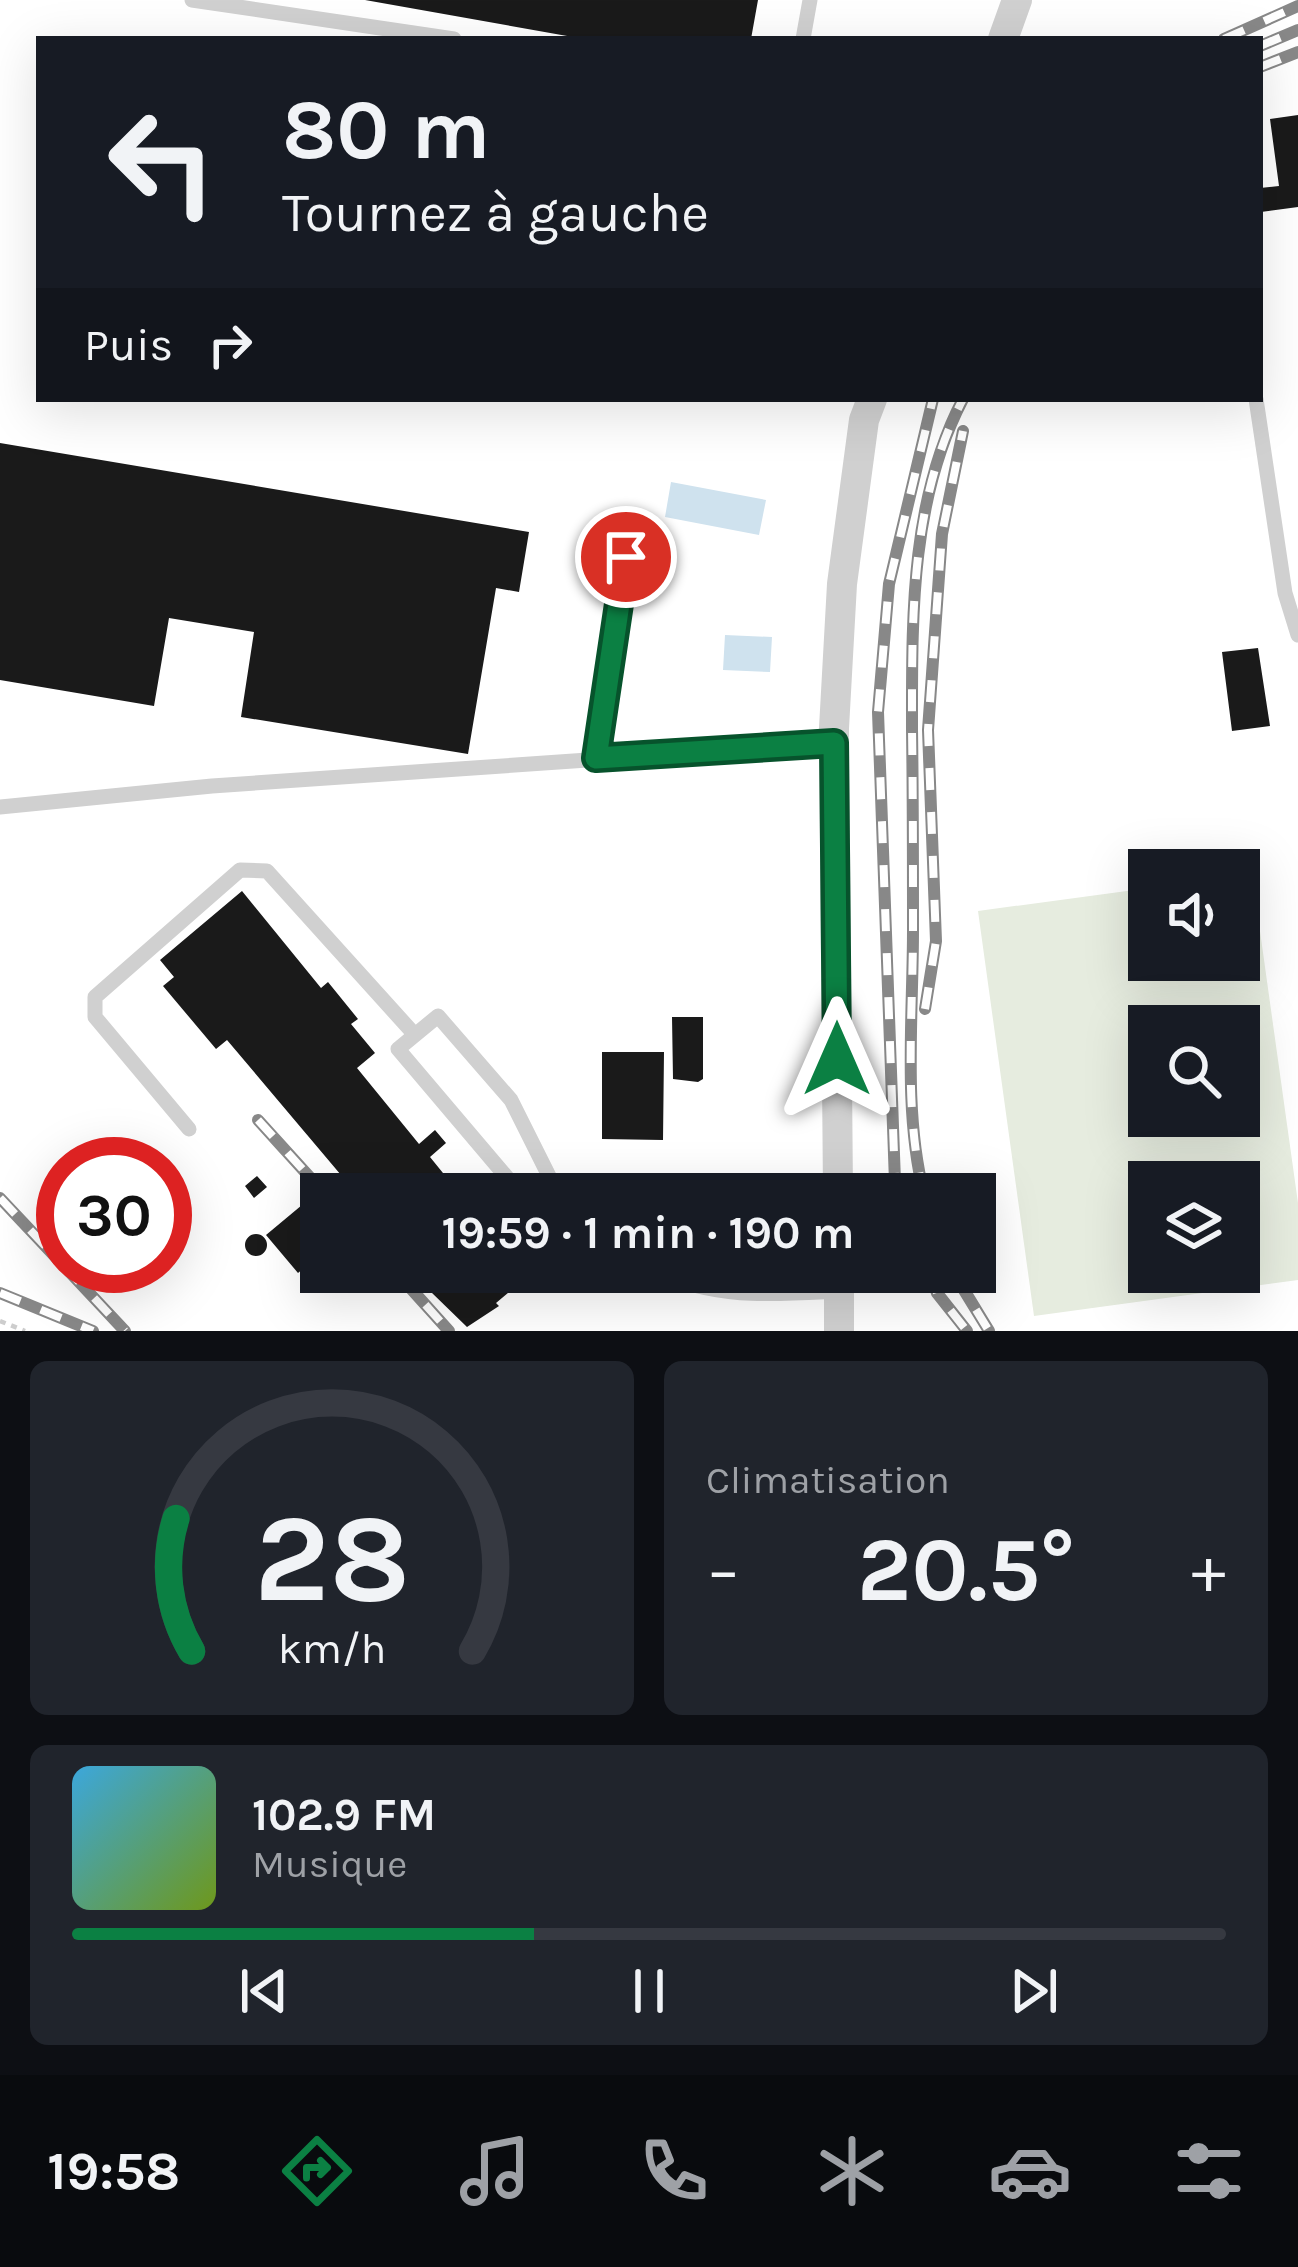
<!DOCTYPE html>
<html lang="fr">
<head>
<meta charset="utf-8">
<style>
  :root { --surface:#171b24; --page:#20242c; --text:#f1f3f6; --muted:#9ea1a6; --line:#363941; --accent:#0b8043 }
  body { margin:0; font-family:Karla,sans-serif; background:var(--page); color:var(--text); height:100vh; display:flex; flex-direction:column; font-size:45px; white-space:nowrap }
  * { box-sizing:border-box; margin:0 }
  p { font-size:39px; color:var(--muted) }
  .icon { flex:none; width:66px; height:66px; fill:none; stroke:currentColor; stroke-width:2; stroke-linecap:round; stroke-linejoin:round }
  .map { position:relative; height:1331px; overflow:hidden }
  .drawer { display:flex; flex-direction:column; gap:30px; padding:30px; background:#0d0f14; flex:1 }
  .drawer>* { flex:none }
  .hud { position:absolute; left:36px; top:36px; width:1227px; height:366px; border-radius:0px; box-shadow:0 12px 48px #0002; background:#171b24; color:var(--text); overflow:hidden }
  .buttons { position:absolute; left:1128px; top:849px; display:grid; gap:24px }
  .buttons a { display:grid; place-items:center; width:132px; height:132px; border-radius:0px; background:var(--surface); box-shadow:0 12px 48px #0002; font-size:60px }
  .speed { position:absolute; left:36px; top:1137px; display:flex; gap:24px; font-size:60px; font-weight:700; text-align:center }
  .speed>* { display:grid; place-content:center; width:156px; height:156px; border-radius:50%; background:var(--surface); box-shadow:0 12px 48px #0002; line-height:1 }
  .speed .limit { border:18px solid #d22; background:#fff; color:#111 }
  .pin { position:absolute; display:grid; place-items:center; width:102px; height:102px; color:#fff; margin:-51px; border:6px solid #fff; border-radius:50%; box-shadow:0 3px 12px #0007 }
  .me { position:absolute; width:132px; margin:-66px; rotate:0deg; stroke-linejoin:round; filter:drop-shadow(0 0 9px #0008) }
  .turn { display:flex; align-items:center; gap:42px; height:252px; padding:0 48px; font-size:54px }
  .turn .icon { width:156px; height:156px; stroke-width:2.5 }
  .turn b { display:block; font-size:84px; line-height:102px }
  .then { display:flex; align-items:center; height:114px; padding:0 48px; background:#0003; gap:24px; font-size:45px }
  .big { font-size:90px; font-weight:700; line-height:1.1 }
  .drawer .widget { flex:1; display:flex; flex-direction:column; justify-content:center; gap:18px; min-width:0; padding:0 42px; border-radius:18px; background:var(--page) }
  .drawer .dial { align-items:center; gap:0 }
  .dial svg { height:312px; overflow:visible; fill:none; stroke:var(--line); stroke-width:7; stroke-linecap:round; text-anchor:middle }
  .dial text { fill:var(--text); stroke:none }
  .song { display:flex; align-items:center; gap:36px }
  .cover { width:144px; height:144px; border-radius:18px; background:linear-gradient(135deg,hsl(200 70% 55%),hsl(80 70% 35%)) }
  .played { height:12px; border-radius:6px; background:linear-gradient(90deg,var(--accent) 40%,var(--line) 40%) }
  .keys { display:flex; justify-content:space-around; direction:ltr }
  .heat { display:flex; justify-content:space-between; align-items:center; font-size:66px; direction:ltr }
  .drawer .tiles { flex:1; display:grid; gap:30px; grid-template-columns:1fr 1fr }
  .widget:last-child { grid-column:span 2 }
  .trip { position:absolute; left:300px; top:1173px; width:696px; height:120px; border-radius:0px; background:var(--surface); box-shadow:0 12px 48px #0002; font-weight:700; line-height:120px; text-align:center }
  .dock { display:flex; height:192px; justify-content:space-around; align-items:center; background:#090b0e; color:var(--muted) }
  .dock .icon { width:84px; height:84px }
  .dock .on { color:var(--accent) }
  .dock b { font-size:54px; color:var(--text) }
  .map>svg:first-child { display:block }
</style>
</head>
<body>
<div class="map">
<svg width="1298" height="1331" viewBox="0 0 1298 1331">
  <rect width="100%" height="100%" fill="#fff"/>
  <path fill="#e6ecdf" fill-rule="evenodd" d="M1252,874L1298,1203V1280L1034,1316L978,911L1149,888V960H1239V875ZM1149,1026H1239V1116H1149ZM1149,1182H1239V1272H1149Z"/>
  <path fill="#cfe2ee" d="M671,482L766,500L759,535L665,517Z
    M725,635L772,637L770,672L723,670Z"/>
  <path fill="#1a1a1a" d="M365,0H758L751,39H584Z
    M1298,115V207L1261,212L1260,188L1279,186L1270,119Z
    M0,443L529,532L519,592L496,588L468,754L241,717L254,632L169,618L154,706L0,680Z
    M1258,648L1270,726L1232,731L1222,652Z
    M242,891L321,988L328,982L358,1019L351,1024L375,1053L357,1068L419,1144L435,1130L446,1143L430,1157L460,1194H357L227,1040L216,1049L163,986L174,977L160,960Z
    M672,1017H703V1079L698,1082L673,1079Z
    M602,1052H664L663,1140L602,1139Z
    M257,1176L267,1187L254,1198L245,1186Z
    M302,1205L321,1223V1254L298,1273L266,1235Z
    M245 1245a11 11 0 1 1 22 0a11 11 0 1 1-22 0Z
    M428,1272H533L496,1303L499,1306L467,1327L431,1292L439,1285Z"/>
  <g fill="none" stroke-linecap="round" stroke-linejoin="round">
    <path stroke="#cdcdcd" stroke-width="4.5" stroke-dasharray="6 6" stroke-linecap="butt" d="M0,1321L25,1331"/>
    <path stroke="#d0d0d0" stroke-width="15" d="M192,0L454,39
      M803,39L810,0
      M1256,399L1285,593L1298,635
      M596,758L626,557
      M0,807L212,786L834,743
      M189,1129L95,1017V997L240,870L267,871L415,1035
      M521,1194L398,1049L438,1016L511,1100L558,1194
      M660,1272C716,1300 778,1294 839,1291"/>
    <path stroke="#d0d0d0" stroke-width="30" d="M1003,39L1017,0
      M838,1194L834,728L842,584L864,420L872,399
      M839,1272V1331"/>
    <g stroke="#888" stroke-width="12">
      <path id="rail" d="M1224,39L1298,6
        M1260,46L1298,30
        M1260,67L1298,52
        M925,1009L936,941L928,730L942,534L963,431
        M258,1120L325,1194
        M900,1194L895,1182L878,712L889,584L933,399
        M924,1194C903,1111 913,1016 913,930C913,863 913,796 912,729C912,618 910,500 963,399
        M0,1198L63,1265
        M64,1266L125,1331
        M396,1272L449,1331
        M930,1272L937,1293L967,1331
        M953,1272L989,1331
        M0,1293L93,1331"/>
    </g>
    <use href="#rail" stroke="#fff" stroke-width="8" stroke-dasharray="22" stroke-linecap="butt"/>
  </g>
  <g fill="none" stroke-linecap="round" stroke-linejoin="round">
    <g stroke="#07532c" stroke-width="30">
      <path id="route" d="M626,557L596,758L834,743L837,1059"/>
    </g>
    <use href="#route" stroke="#0b8043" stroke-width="21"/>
  </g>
</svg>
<div class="buttons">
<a><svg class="icon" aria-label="sound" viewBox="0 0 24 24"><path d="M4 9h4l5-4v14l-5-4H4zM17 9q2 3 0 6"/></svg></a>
<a><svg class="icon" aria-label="search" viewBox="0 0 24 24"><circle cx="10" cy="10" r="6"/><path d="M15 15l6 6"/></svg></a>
<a><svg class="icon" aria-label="layers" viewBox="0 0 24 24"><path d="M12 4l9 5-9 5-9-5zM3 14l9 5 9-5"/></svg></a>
</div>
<div class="speed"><div class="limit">30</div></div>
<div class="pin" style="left:626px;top:557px;background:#d93025"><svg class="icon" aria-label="arrive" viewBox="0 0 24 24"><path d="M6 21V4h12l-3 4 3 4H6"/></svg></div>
<svg class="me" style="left:837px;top:1059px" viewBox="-20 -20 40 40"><path d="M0-17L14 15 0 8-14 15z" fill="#0b8043" stroke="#fff" stroke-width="4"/></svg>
<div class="trip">19:59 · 1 min · 190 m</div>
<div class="hud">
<div class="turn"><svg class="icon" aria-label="left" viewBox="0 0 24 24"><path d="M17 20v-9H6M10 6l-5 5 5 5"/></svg><div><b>80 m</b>Tournez à gauche</div></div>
<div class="then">Puis<svg class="icon" aria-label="right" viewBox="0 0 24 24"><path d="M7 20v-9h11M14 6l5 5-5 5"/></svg></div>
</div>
</div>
<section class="drawer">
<div class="tiles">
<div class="widget dial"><svg viewBox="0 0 100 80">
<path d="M14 69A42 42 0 1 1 86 69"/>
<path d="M14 69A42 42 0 0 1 10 35" stroke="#0b8043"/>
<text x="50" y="56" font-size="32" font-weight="700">28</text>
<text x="50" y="72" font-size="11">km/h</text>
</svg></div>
<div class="widget"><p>Climatisation</p>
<div class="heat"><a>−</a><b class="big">20.5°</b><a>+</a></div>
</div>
<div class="widget">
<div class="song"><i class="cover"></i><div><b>102.9 FM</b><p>Musique</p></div></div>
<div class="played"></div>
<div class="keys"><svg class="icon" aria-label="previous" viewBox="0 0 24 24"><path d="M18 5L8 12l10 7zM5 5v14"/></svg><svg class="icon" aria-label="pause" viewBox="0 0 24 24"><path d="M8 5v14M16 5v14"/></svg><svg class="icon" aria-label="next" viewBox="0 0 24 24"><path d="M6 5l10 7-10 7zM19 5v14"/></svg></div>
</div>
</div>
</section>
<nav class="dock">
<b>19:58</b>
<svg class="icon on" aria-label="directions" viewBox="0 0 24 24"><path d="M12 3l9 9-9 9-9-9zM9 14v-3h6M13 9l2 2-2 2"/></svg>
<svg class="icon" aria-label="music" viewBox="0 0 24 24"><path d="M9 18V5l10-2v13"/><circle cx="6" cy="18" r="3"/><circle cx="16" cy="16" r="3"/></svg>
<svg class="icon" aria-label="phone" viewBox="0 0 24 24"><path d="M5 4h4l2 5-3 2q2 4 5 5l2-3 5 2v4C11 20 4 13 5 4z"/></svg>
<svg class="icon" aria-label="climate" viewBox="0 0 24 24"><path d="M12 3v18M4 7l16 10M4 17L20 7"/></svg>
<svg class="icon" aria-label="car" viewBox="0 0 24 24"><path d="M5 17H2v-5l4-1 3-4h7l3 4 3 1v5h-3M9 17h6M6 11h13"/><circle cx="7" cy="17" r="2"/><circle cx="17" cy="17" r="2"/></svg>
<svg class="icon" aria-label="filters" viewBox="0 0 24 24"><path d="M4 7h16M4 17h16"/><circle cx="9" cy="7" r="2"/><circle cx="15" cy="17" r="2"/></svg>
</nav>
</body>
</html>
